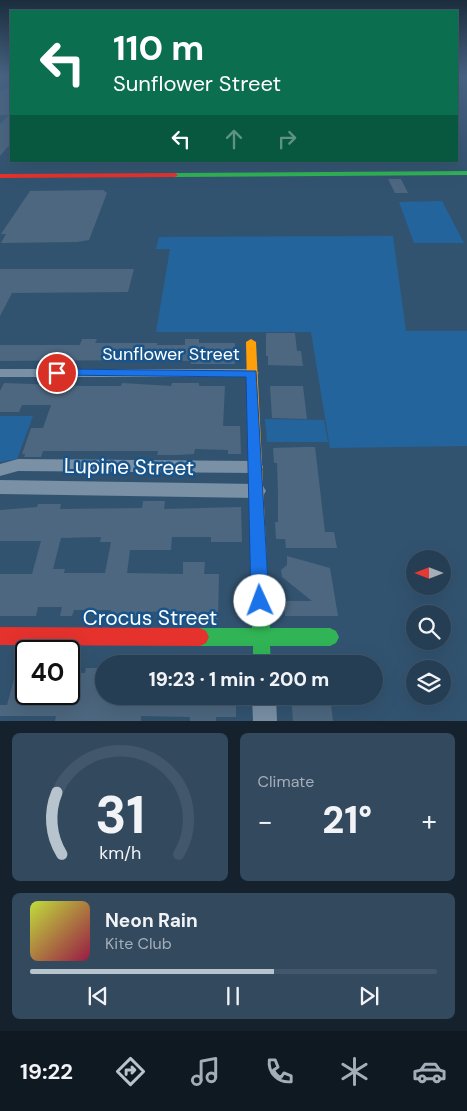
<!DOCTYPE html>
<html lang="en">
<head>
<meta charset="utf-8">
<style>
  :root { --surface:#263e54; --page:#32495e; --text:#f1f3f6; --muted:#a4aeb8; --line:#42576b; --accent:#b7c3cd }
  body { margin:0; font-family:"DM Sans",sans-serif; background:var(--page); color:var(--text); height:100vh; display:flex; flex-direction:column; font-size:19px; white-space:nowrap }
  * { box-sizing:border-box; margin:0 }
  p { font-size:16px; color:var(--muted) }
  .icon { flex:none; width:28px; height:28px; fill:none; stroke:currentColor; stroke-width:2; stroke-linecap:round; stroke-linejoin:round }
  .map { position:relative; height:721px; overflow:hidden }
  .sheet { display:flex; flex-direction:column; gap:12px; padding:12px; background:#15222e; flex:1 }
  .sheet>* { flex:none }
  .banner { position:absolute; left:10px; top:10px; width:448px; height:152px; border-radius:0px; box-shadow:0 5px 20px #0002,0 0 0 1px var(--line); background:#0b6e4f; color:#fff; overflow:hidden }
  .needle { width:32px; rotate:270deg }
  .buttons { position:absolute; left:406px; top:550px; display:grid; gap:10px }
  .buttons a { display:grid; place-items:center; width:45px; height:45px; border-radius:50%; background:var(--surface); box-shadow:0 5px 20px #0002,0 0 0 1px var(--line); font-size:25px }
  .speed { position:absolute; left:15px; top:640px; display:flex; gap:10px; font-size:25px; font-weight:700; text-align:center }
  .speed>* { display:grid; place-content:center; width:65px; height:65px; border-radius:50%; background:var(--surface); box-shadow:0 5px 20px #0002,0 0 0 1px var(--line); line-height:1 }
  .speed .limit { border:2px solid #111; border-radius:8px; background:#fff; color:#111 }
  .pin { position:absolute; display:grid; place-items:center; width:42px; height:42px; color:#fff; margin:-21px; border:2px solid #fff; border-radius:50%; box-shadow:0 1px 5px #0007 }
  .me { position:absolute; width:55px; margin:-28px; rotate:358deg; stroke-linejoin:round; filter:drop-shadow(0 0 4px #0008) }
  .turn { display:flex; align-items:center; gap:18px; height:105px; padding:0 20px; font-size:22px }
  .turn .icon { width:65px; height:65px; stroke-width:2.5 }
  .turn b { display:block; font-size:35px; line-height:42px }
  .lanes { display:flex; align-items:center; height:48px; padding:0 20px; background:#0003; justify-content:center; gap:25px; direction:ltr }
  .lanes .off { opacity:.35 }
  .big { font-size:38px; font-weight:800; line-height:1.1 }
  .sheet .card { flex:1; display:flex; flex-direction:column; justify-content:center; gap:8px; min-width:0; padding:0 18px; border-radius:8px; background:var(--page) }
  .sheet .dial { align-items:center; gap:0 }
  .dial svg { height:130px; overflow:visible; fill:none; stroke:var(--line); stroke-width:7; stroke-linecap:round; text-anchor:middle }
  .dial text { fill:var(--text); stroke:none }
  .song { display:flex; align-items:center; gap:15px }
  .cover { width:60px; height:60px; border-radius:8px; background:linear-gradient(135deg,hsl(70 70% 55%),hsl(340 70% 35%)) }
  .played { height:5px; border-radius:2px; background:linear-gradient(90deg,var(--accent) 60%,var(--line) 60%) }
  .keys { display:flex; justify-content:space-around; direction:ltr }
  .heat { display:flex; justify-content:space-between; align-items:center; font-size:28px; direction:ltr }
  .sheet .tiles { flex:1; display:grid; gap:12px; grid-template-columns:1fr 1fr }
  .card:last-child { grid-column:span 2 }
  .trip { position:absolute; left:95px; top:655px; width:288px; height:50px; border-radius:25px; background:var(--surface); box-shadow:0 5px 20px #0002,0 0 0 1px var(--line); font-weight:800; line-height:50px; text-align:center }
  .tabs { display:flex; height:80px; justify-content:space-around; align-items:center; background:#0f1922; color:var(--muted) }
  .tabs .icon { width:35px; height:35px }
  .tabs .selected { color:var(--accent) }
  .tabs b { font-size:22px; color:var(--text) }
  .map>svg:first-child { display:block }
</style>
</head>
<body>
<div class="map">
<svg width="467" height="721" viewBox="0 0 467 721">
  <rect width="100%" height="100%" fill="#325370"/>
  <path fill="#23649d" d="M442,201L464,243H414L399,202Z
    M393,236L406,331H467V446L330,448L311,332H156L170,249H156L159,237Z
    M0,416H33L17,459L0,462Z
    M265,419L324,420L328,442H267Z"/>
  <path fill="#4c677f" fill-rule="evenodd" d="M11,87V143L0,156V124L9,115H0V91Z
    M388,179H401L408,193H395Z
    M103,190L107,193L89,240L77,242L1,243L6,234H1L30,191Z
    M0,269H134L128,292L12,293L0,316Z
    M266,333H295L297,351H301L303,366L268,365V356H266Z
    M82,339H97L95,343H157V345H185V339H199V343H235V364H191V361L144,360L0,361V345H80Z
    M4,383L83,386H121L122,383L171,386L172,383H199V386H225L223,426H240L241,454H228V450L195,449L194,454L177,455H157L158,451H43L41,457H24L25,454H22L31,428H43L51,405H22L19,412H0V391Z
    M270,386H303L307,419L272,418Z
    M303,447H315L325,532H334L337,548H286L285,539H276L275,522H278V492L277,463H274L273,448Z
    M143,501H165L164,509L241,507L242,542H211V537H172L171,550H130L127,573L183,574V562H205L204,574H219L218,619H193V611L138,612L137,616H110L111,610H74L72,616H60L62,607H38L36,616H0V574H32L41,541H0V510L37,507L38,504H61L60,509L142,508ZM101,537L100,542H111L105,573H64L65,569H53L61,538Z
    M287,556L330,568L338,616H285L284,601H312L282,577L281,570L287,565Z
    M21,653H26V694H69V673H85L86,668H103L99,696H236V717H216V721H190V717L141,716V721H55L56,716H0V705H7Z
    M291,696H330L333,721H293Z"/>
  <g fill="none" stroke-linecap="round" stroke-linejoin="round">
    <path fill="#7990a5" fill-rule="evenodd" d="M0,369H252L259,373L252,377H0Z
      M18,459L255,461L261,463L263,467L261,471L255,473L18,471L0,476V464Z
      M0,480L257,484L263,486L266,491L263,496L257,498L0,494Z
      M252,696H276L277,721H253Z"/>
    <path fill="#30b455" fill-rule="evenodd" d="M467,171V175L175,177L172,175L175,173Z
      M259,558L265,560L267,565L270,628H330L336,631L339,637L336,643L330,646H270L271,664H253V646H200L194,643L191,637L194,631L200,628H252L251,565L253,560Z"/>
    <path fill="#ff9f0a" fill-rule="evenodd" d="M251,339L256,342L267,565L265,570L259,572L253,570L251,565L246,342Z"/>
    <path fill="#e5322d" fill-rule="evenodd" d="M0,174L175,173L178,175L175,177L0,178Z
      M0,627L200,628L206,631L209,637L206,643L200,646L0,645Z"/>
  </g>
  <linearGradient id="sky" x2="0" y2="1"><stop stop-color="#1c2e3e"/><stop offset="0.43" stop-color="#496686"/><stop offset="1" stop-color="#496686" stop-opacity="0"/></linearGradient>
  <rect width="467" height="177" fill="url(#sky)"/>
  <path fill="#1a73e8" stroke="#114b97" d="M57,369L256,371L269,601L266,607L260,609L254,607L251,601L246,377L53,375V370Z"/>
  <g text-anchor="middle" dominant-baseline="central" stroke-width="5" stroke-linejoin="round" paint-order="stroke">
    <g font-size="18" fill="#fff" stroke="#18548a">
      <text x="171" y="354">Sunflower Street</text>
    </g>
    <g font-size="21" fill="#fff" stroke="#18548a">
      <text transform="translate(129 467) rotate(1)">Lupine Street</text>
      <text x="150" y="618">Crocus Street</text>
    </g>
  </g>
</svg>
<div class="buttons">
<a><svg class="needle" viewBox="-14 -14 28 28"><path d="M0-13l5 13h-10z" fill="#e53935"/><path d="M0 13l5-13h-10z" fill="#a4aeb8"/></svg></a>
<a><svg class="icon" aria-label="search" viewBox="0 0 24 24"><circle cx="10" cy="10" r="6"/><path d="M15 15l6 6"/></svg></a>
<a><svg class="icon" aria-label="layers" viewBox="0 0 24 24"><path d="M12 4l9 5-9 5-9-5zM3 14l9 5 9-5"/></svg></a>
</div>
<div class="speed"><div class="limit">40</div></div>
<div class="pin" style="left:57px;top:373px;background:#d93025"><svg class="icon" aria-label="arrive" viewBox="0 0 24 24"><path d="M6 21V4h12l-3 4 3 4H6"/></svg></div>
<svg class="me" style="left:260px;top:601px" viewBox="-20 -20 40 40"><circle r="19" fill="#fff"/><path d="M0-13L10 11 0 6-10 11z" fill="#1a73e8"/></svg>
<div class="trip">19:23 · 1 min · 200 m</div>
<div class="banner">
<div class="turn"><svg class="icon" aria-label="left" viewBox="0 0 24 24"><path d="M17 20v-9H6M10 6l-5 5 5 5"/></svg><div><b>110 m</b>Sunflower Street</div></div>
<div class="lanes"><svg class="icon" aria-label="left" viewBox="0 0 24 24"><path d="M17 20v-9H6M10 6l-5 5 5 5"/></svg><svg class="icon off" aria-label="ahead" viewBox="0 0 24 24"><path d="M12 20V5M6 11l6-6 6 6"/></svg><svg class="icon off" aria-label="right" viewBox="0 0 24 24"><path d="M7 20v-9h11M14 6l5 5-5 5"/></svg></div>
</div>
</div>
<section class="sheet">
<div class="tiles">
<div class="card dial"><svg viewBox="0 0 100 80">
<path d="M14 69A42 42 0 1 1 86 69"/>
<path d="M14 69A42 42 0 0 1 11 31" stroke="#b7c3cd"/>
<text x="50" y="56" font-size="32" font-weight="700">31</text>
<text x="50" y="72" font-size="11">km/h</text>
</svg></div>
<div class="card"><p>Climate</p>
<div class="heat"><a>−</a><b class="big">21°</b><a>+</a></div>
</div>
<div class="card">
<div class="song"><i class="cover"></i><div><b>Neon Rain</b><p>Kite Club</p></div></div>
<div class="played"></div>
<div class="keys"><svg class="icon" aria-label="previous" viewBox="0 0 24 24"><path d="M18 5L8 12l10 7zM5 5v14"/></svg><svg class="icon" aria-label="pause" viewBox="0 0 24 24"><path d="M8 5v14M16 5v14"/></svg><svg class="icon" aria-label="next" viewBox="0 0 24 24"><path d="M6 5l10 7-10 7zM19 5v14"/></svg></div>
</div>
</div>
</section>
<nav class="tabs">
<b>19:22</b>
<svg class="icon selected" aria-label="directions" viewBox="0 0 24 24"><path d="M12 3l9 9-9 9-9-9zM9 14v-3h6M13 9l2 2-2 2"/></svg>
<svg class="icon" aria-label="music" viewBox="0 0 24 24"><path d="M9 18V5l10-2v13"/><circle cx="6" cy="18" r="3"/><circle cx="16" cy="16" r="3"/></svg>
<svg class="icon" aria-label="phone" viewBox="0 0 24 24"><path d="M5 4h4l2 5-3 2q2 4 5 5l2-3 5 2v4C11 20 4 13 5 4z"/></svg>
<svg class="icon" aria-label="climate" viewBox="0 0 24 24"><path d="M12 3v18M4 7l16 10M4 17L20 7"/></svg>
<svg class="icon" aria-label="car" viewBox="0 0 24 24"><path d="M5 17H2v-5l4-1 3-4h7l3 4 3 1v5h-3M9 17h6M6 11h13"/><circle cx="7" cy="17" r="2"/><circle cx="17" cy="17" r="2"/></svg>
</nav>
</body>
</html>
